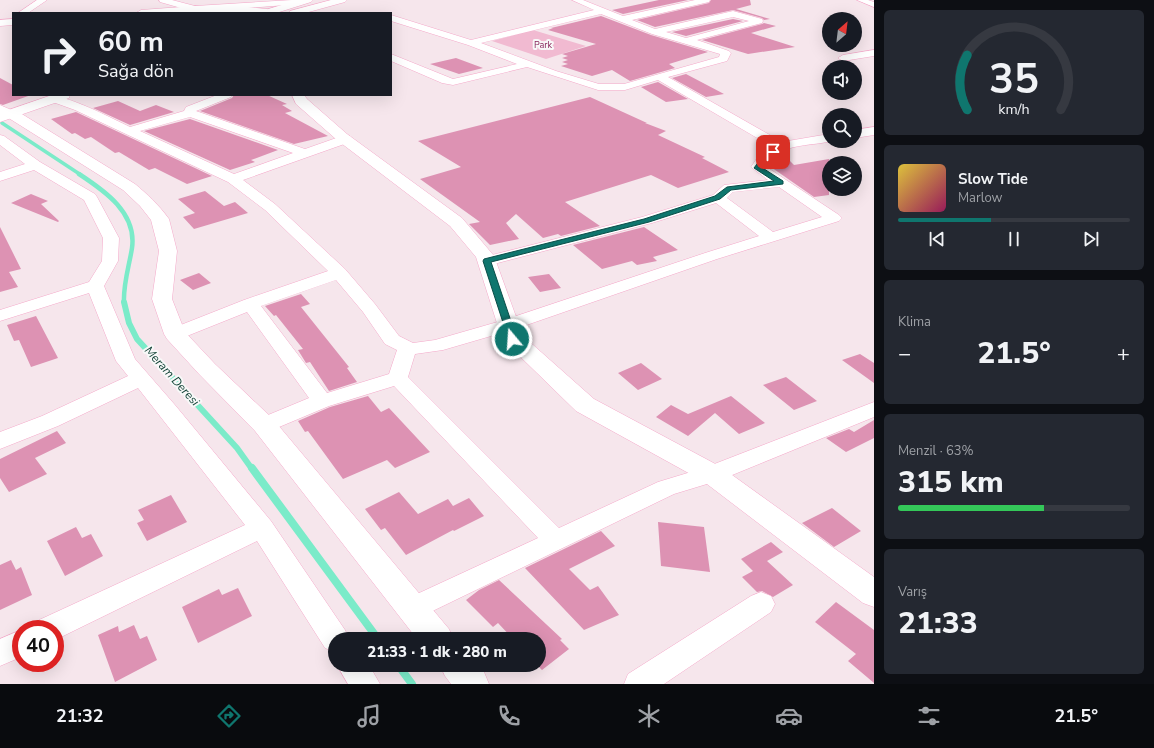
<!DOCTYPE html>
<html lang="tr">
<head>
<meta charset="utf-8">
<style>
  :root { --surface:#171b24; --page:#242831; --text:#f1f3f6; --muted:#9ea1a6; --line:#363941; --accent:#0f766e }
  body { margin:0; font-family:"Nunito Sans",sans-serif; background:var(--page); color:var(--text); height:100vh; display:flex; flex-direction:column; font-size:15px; white-space:nowrap }
  * { box-sizing:border-box; margin:0 }
  p { font-size:13px; color:var(--muted) }
  .icon { flex:none; width:22px; height:22px; fill:none; stroke:currentColor; stroke-width:2; stroke-linecap:round; stroke-linejoin:round }
  .map { position:relative; flex:1; overflow:hidden }
  .details { display:flex; flex-direction:column; gap:10px; padding:10px; background:#0d0f14; width:280px }
  .details>* { flex:none }
  .banner { position:absolute; left:12px; top:12px; width:380px; height:84px; border-radius:0px; box-shadow:0 4px 16px #0002; background:#171b24; color:var(--text); overflow:hidden }
  .needle { width:26px; rotate:28deg }
  .tools { position:absolute; left:822px; top:12px; display:grid; gap:8px }
  .tools a { display:grid; place-items:center; width:40px; height:40px; border-radius:50%; background:var(--surface); box-shadow:0 4px 16px #0002; font-size:20px }
  .speed { position:absolute; left:12px; top:620px; display:flex; gap:8px; font-size:20px; font-weight:700; text-align:center }
  .speed>* { display:grid; place-content:center; width:52px; height:52px; border-radius:50%; background:var(--surface); box-shadow:0 4px 16px #0002; line-height:1 }
  .speed .limit { border:6px solid #d22; background:#fff; color:#111 }
  .pin { position:absolute; display:grid; place-items:center; width:34px; height:34px; color:#fff; margin:-17px; border-radius:8px; box-shadow:0 2px 6px #0006 }
  .me { position:absolute; width:44px; margin:-22px; rotate:342deg; stroke-linejoin:round; filter:drop-shadow(0 0 3px #0008) }
  .turn { display:flex; align-items:center; gap:14px; height:84px; padding:0 20px; font-size:18px }
  .turn .icon { width:52px; height:52px; stroke-width:2.5 }
  .turn b { display:block; font-size:28px; line-height:34px }
  .big { font-size:30px; font-weight:800; line-height:1.1 }
  .details .widget { flex:1; display:flex; flex-direction:column; justify-content:center; gap:6px; min-width:0; padding:0 14px; border-radius:6px; background:var(--page) }
  .details .dial { align-items:center; gap:0 }
  .dial svg { height:104px; overflow:visible; fill:none; stroke:var(--line); stroke-width:7; stroke-linecap:round; text-anchor:middle }
  .dial text { fill:var(--text); stroke:none }
  .song { display:flex; align-items:center; gap:12px }
  .cover { width:48px; height:48px; border-radius:6px; background:linear-gradient(135deg,hsl(50 70% 55%),hsl(330 70% 35%)) }
  .played { height:4px; border-radius:2px; background:linear-gradient(90deg,var(--accent) 40%,var(--line) 40%) }
  .keys { display:flex; justify-content:space-around; direction:ltr }
  .heat { display:flex; justify-content:space-between; align-items:center; font-size:22px; direction:ltr }
  .charge { height:6px; border-radius:3px; background:linear-gradient(90deg,#34c759 63%,var(--line) 0) }
  .trip { position:absolute; left:328px; top:632px; width:218px; height:40px; border-radius:20px; background:var(--surface); box-shadow:0 4px 16px #0002; font-weight:800; line-height:40px; text-align:center }
  .menu { display:flex; height:64px; justify-content:space-around; align-items:center; background:#090b0e; color:var(--muted) }
  .menu .icon { width:28px; height:28px }
  .menu .active { color:var(--accent) }
  .menu b { font-size:18px; color:var(--text) }
  main { display:flex; flex:1; min-height:0 }
  .map>svg:first-child { display:block }
</style>
</head>
<body>
<main>
<div class="map">
<svg width="874" height="684" viewBox="0 0 874 684">
  <rect width="100%" height="100%" fill="#f6e6ec"/>
  <path fill="#f1bad1" d="M533,30L586,46L546,59L492,41Z"/>
  <g fill="none" stroke-linecap="round" stroke-linejoin="round">
    <path stroke="#7bebc9" stroke-width="3.5" d="M2,123L81,175"/>
    <path stroke="#7bebc9" stroke-width="4.5" d="M79,174C105,191 137,213 132,248C129,267 123,284 124,303"/>
    <path stroke="#7bebc9" stroke-width="6" d="M124,302L129,323L137,339L237,448L252,469"/>
    <path stroke="#7bebc9" stroke-width="8" d="M252,468L378,639
      M398,665L412,684"/>
  </g>
  <path fill="#dd92b3" d="M659,0H688L623,14L612,10Z
    M711,0H750L751,5L736,9L770,19L764,20L762,18L733,10L655,27L637,20L709,3Z
    M601,16L651,35L708,52L669,64L675,68L630,81L612,70L592,76L561,66L568,64L562,62L568,60L562,58L568,56L562,54L596,44L548,30L553,28H551Z
    M733,19L743,21L686,36L672,32Z
    M764,23L776,26L751,33L795,47L748,54L702,40L762,24Z
    M456,58L483,68L459,74L430,64Z
    M686,74L724,94L706,97L672,78Z
    M0,78L13,85V95H31L3,105L0,104Z
    M658,82L688,99L666,102L641,87Z
    M234,95H267L287,104L282,105L292,111L285,113L328,136L294,144L200,111L232,98Z
    M590,97L647,123H645L666,131L658,135L705,157L702,158L729,172L678,188L651,175L565,202L600,226L561,236L558,234L543,238L516,214L506,223L519,239L490,245L469,224L480,222L420,179L461,167L418,141Z
    M118,101L140,111L156,105L174,112L130,125L93,108Z
    M76,112L212,176L187,184L155,168L149,170L119,152L115,153L91,137L85,139L75,133L72,134L51,119Z
    M190,119L278,150L251,160L255,162L230,170L144,131Z
    M829,159V195L814,197L768,165L770,163L790,161L794,165Z
    M205,191L224,206L235,202L248,213L194,229L183,217L195,213L178,199Z
    M31,194L48,201L41,204L59,221L58,222L11,203Z
    M0,227L21,269L9,272L18,287L0,292Z
    M644,227L678,250L653,257L657,261L637,265L632,261L602,269L573,245Z
    M199,273L211,283L193,290L180,280Z
    M549,274L561,288L540,292L528,277Z
    M301,294L310,304L301,307L349,367L347,368L357,382L329,391L310,362L306,363L298,350L303,349L276,315L274,316L265,306Z
    M36,316L58,358L31,367L19,340L14,341L7,325Z
    M860,354L874,363V383L842,360Z
    M641,363L662,379L638,390L618,373Z
    M786,377L817,401L794,410L763,385Z
    M368,396L381,412L389,408L430,452L395,468L387,460L343,479L308,431L305,432L298,421L330,407Z
    M731,396L765,423L739,434L715,413L688,436L656,417L671,405L688,414Z
    M874,420V438L846,452L826,438L849,429L854,432Z
    M57,431L66,443L35,458L47,474L9,492L0,478V459Z
    M399,492L418,514L448,499L453,506L469,498L484,516L454,531L453,530L406,555L385,528L381,530L365,509Z
    M171,495L187,522L147,541L137,523L144,520L138,510Z
    M832,508L861,531L834,547L802,523Z
    M658,522L704,527L710,572L661,566Z
    M76,527L82,538L91,534L103,556L65,576L47,541Z
    M601,531L615,546L569,569L590,590L598,586L619,615L584,630L525,568Z
    M771,542L783,552L767,561L793,585L773,597L762,591L757,592L742,577L753,571L741,559Z
    M11,560L16,570L21,567L32,595L0,610V565Z
    M499,580L562,639L560,640L569,649L542,670L537,665H539V639H513L498,623L493,627L466,600L479,590Z
    M238,588L252,616L198,643L182,607L219,589L222,595Z
    M836,602L874,630V683L848,661L856,654L815,622Z
    M134,625L140,639L147,636L157,660L115,682L98,635L118,626L119,632Z"/>
  <g fill="none" stroke-linecap="round" stroke-linejoin="round">
    <g stroke="#f5a9ca" stroke-width="1">
      <path id="minor" d="M37,0H47L28,13H18Z
        M159,0H172L195,6L292,0H301L303,2L299,4L195,12L160,2Z
        M572,0H583L623,16L695,0H710L709,2L632,20L655,29L733,11L762,19L763,21L762,23L697,40L729,51L731,53L727,61L668,77L782,142L829,134V141H832C807,147 782,142 765,166L839,215L842,218L839,221L717,259L515,329L443,350L415,354L408,377L559,528L658,482L704,468L874,402V417L720,480L674,494L414,620L404,616L400,608L404,600L538,538L394,386L329,406L272,430L264,432L256,430L253,425L256,420L309,398L247,312L182,338L175,340L168,338L166,334L168,330L244,300L328,271L265,210L228,182L75,110L50,101L48,99L50,97C64,93 115,120 130,127L184,111L186,107L217,95H233L231,97L196,111L305,149L342,136H350L352,139L350,142L243,180L275,204L345,269L375,304L399,336L413,343L435,340L501,321L705,253L759,236L716,203L652,223L486,266L480,264L478,261L480,258L642,217L713,195L724,185L768,180L751,167L760,154L771,146L658,80L625,90H598L527,67L453,85L442,83L391,61V54L453,79L517,64L468,45L391,21V15L471,40L594,10ZM601,14L652,34L720,54L719,57L624,84H599L556,71L481,43ZM733,17L749,21L686,38L666,32ZM190,117L293,153L234,174L140,131ZM779,187L822,217L773,232L727,198L733,192ZM336,280L363,312L385,344L397,350L389,374L327,393L261,306Z
        M857,0H868L874,2V7Z
        M874,50V56L843,61L838,58L843,55Z
        M0,105L16,112L18,114L16,116L12,118L0,113Z
        M874,127V135L855,138V130Z
        M0,135L4,136L40,162L95,194L97,197L119,238L118,261L104,286L135,359L175,405L271,521L345,630L349,639H335V652L325,648L257,541L59,638L55,639V629H35L39,620L245,525L138,388L58,426L0,449V432L42,416L128,376L116,361L89,293L0,321V310L89,282L102,261L103,238L84,200L34,170L0,181V172L25,164L0,145Z
        M761,592L771,596L775,604L771,612L664,684H624L628,674L751,596Z
        M21,630V657L0,666V639Z
        M337,665H369L380,684H348Z"/>
    </g>
    <g stroke="#f5a9ca" stroke-width="1">
      <path id="tertiary" d="M227,5L267,9L272,12L136,13L141,10L195,6L223,9L224,6Z
        M13,19V25L0,26V20Z
        M292,95H304L307,99L347,134L462,218L494,256L523,336L594,399L721,467L874,577V607L863,603L703,481L576,411L502,339L476,257L450,226L337,140L296,104Z
        M12,110L17,111L135,184C147,194 159,205 169,219L177,251L172,299L185,332L215,364L273,419L449,629L453,639H417L255,431L199,374L167,339L164,334L152,299L159,251L151,220L140,206L123,190L7,117L5,114L7,111Z
        M440,665H478L484,672L489,684H451L445,676Z"/>
    </g>
    <g stroke="#f5a9ca" stroke-width="1">
      <path id="secondary" d="M298,0H313L311,2L276,13H261L262,11Z
        M331,0H347L345,2L305,13H289L290,11Z
        M52,95H70L69,98L0,122V113Z"/>
    </g>
    <use href="#minor" fill="#fff" fill-rule="evenodd"/>
    <use href="#tertiary" fill="#fff" fill-rule="evenodd"/>
    <use href="#secondary" fill="#fff" fill-rule="evenodd"/>
  </g>
  <path fill="#0f766e" stroke="#0a4d48" d="M771,150L776,152L761,167L783,181V184L731,190L720,199L649,222L491,262L517,339L516,341H509L483,261L484,259L644,219L715,196L727,187L774,181L754,168L763,156Z"/>
  <g text-anchor="middle" dominant-baseline="central" stroke-width="4" stroke-linejoin="round" paint-order="stroke">
    <g font-size="9" fill="#872359" stroke="#f8f8f8">
      <text x="543" y="45">Park</text>
    </g>
    <g font-size="12" font-style="italic" fill="#0c3f32" stroke="#f8f8f8">
      <text transform="translate(172 376) rotate(48)">Meram Deresi</text>
    </g>
  </g>
</svg>
<div class="tools">
<a><svg class="needle" viewBox="-14 -14 28 28"><path d="M0-13l5 13h-10z" fill="#e53935"/><path d="M0 13l5-13h-10z" fill="#9ea1a6"/></svg></a>
<a><svg class="icon" aria-label="sound" viewBox="0 0 24 24"><path d="M4 9h4l5-4v14l-5-4H4zM17 9q2 3 0 6"/></svg></a>
<a><svg class="icon" aria-label="search" viewBox="0 0 24 24"><circle cx="10" cy="10" r="6"/><path d="M15 15l6 6"/></svg></a>
<a><svg class="icon" aria-label="layers" viewBox="0 0 24 24"><path d="M12 4l9 5-9 5-9-5zM3 14l9 5 9-5"/></svg></a>
</div>
<div class="speed"><div class="limit">40</div></div>
<div class="pin" style="left:773px;top:152px;background:#d93025"><svg class="icon" aria-label="arrive" viewBox="0 0 24 24"><path d="M6 21V4h12l-3 4 3 4H6"/></svg></div>
<svg class="me" style="left:512px;top:339px" viewBox="-20 -20 40 40"><circle r="17" fill="#0f766e" stroke="#fff" stroke-width="3"/><path d="M0-11L8 9 0 5-8 9z" fill="#fff"/></svg>
<div class="trip">21:33 · 1 dk · 280 m</div>
<div class="banner">
<div class="turn"><svg class="icon" aria-label="right" viewBox="0 0 24 24"><path d="M7 20v-9h11M14 6l5 5-5 5"/></svg><div><b>60 m</b>Sağa dön</div></div>
</div>
</div>
<section class="details">
<div class="widget dial"><svg viewBox="0 0 100 80">
<path d="M14 69A42 42 0 1 1 86 69"/>
<path d="M14 69A42 42 0 0 1 14 27" stroke="#0f766e"/>
<text x="50" y="56" font-size="32" font-weight="700">35</text>
<text x="50" y="72" font-size="11">km/h</text>
</svg></div>
<div class="widget">
<div class="song"><i class="cover"></i><div><b>Slow Tide</b><p>Marlow</p></div></div>
<div class="played"></div>
<div class="keys"><svg class="icon" aria-label="previous" viewBox="0 0 24 24"><path d="M18 5L8 12l10 7zM5 5v14"/></svg><svg class="icon" aria-label="pause" viewBox="0 0 24 24"><path d="M8 5v14M16 5v14"/></svg><svg class="icon" aria-label="next" viewBox="0 0 24 24"><path d="M6 5l10 7-10 7zM19 5v14"/></svg></div>
</div>
<div class="widget"><p>Klima</p>
<div class="heat"><a>−</a><b class="big">21.5°</b><a>+</a></div>
</div>
<div class="widget"><p>Menzil · 63%</p><b class="big">315 km</b><div class="charge"></div></div>
<div class="widget"><p>Varış</p><b class="big">21:33</b></div>
</section>
</main>
<nav class="menu">
<b>21:32</b>
<svg class="icon active" aria-label="directions" viewBox="0 0 24 24"><path d="M12 3l9 9-9 9-9-9zM9 14v-3h6M13 9l2 2-2 2"/></svg>
<svg class="icon" aria-label="music" viewBox="0 0 24 24"><path d="M9 18V5l10-2v13"/><circle cx="6" cy="18" r="3"/><circle cx="16" cy="16" r="3"/></svg>
<svg class="icon" aria-label="phone" viewBox="0 0 24 24"><path d="M5 4h4l2 5-3 2q2 4 5 5l2-3 5 2v4C11 20 4 13 5 4z"/></svg>
<svg class="icon" aria-label="climate" viewBox="0 0 24 24"><path d="M12 3v18M4 7l16 10M4 17L20 7"/></svg>
<svg class="icon" aria-label="car" viewBox="0 0 24 24"><path d="M5 17H2v-5l4-1 3-4h7l3 4 3 1v5h-3M9 17h6M6 11h13"/><circle cx="7" cy="17" r="2"/><circle cx="17" cy="17" r="2"/></svg>
<svg class="icon" aria-label="filters" viewBox="0 0 24 24"><path d="M4 7h16M4 17h16"/><circle cx="9" cy="7" r="2"/><circle cx="15" cy="17" r="2"/></svg>
<b>21.5°</b>
</nav>
</body>
</html>
